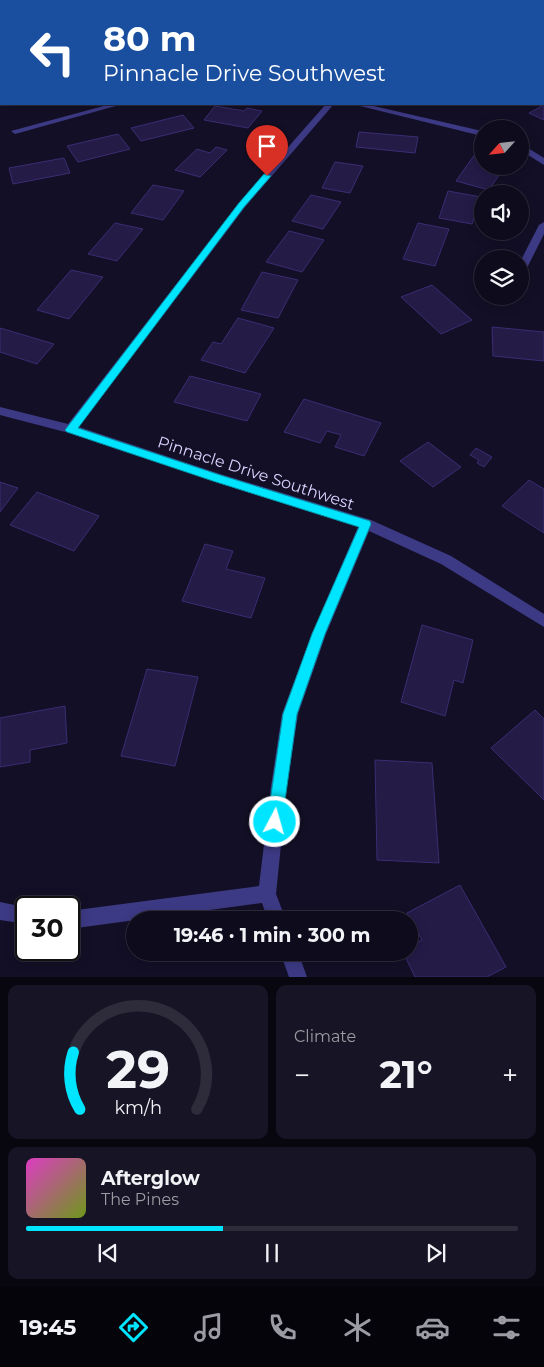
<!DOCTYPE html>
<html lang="en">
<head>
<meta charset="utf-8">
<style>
  :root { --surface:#0e0b1c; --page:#171425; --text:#f1f3f6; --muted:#9b9ba3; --line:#2e2b3b; --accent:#00e5ff }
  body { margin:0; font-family:Montserrat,sans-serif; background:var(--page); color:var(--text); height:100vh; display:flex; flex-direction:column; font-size:19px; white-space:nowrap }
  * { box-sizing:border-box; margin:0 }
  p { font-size:16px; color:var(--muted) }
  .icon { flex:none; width:28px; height:28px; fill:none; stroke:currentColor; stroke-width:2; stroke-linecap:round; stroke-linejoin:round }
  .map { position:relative; height:977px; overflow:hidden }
  .details { display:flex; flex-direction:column; gap:8px; padding:8px; background:#08060f; flex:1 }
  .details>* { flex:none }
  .banner { position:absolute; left:0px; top:0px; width:545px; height:105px; box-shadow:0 2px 12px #0003,0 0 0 1px var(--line); background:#1a4fa0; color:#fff; overflow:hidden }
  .needle { width:32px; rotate:243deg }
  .buttons { position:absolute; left:474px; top:120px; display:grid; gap:10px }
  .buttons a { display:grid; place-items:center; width:55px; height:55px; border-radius:50%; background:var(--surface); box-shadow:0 2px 12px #0003,0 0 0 1px var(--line); font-size:25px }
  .speed { position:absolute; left:15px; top:896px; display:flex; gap:10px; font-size:25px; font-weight:700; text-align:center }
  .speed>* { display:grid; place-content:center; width:65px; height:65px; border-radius:50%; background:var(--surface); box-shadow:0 2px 12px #0003,0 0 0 1px var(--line); line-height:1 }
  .speed .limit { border:2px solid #111; border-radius:8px; background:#fff; color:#111 }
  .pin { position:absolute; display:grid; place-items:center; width:42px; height:42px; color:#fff; margin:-51px -21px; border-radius:50% 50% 50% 0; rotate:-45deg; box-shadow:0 0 5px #0007 }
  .pin .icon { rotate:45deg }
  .me { position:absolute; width:55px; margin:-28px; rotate:6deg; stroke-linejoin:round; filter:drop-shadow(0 0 4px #0008) }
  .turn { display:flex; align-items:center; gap:18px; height:105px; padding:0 20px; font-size:22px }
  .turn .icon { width:65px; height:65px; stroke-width:2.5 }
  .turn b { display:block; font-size:35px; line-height:42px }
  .big { font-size:38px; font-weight:700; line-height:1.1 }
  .details .tile { flex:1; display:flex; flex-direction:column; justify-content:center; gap:8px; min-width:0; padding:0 18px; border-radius:10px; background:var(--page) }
  .details .dial { align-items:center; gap:0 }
  .dial svg { height:130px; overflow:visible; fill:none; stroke:var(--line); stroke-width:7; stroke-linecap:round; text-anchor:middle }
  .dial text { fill:var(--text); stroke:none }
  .song { display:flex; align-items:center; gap:15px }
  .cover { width:60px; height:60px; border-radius:8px; background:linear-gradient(135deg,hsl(310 70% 55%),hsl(80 70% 35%)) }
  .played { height:5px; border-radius:2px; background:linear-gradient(90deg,var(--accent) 40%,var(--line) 40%) }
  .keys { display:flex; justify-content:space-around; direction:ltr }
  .heat { display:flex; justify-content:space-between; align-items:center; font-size:28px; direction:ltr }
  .details .tiles { flex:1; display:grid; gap:8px; grid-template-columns:1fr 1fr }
  .tile:last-child { grid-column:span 2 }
  .trip { position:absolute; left:126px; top:911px; width:292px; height:50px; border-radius:25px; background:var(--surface); box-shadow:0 2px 12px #0003,0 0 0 1px var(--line); font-weight:700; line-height:50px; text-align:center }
  .tabs { display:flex; height:80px; justify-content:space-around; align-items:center; background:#06040b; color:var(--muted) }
  .tabs .icon { width:35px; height:35px }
  .tabs .on { color:var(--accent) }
  .tabs b { font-size:22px; color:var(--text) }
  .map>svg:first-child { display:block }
</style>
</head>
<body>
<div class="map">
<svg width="544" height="977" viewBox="0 0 544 977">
  <rect width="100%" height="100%" fill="#130f26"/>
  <path fill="#241b47" stroke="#3b2d73" d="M544,105V120L529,113Z
    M215,106L244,111L247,108L262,111L248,128L204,120Z
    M183,115L194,128L141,141L131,128Z
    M359,132L418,137L415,153L356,147Z
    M118,134L130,149L78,162L67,146Z
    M216,147L227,150L200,177L175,170L197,149L210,153Z
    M475,154L482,156V166H494L490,172L499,175L489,190L456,181Z
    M64,158L70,173L13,184L9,168Z
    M335,162L363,166L350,193L322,188Z
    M153,185L184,191L163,220L131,213Z
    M448,191L481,197L472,224L439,218Z
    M311,195L341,202L323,229L292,221Z
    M115,223L143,229L117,261L88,254Z
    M418,223L449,229L435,266L403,259Z
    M289,231L324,240L302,272L266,262Z
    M71,270L103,277L69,319L37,310Z
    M262,272L298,280L278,318L241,310Z
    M432,285L472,320L441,334L401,297Z
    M238,318L274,328L245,373L201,360L213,342L221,344Z
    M492,327L544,332V361L493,356Z
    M0,328L54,344L37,364L0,352Z
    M190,376L261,394L247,421L174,402Z
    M304,399L381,423L364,456L335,447L341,435L327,431L320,443L284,432Z
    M428,442L461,467L433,487L400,461Z
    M476,448L492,457L484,467L477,463L479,460L470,455Z
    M529,480L544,489V533L502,506Z
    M0,482L18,488L0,512Z
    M37,492L99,516L74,551L10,525Z
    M205,544L233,551L226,569L265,578L251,618L182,601Z
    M422,625L473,640L463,683L454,680L445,716L401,702Z
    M147,669L198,677L175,766L121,756Z
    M65,706L67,743L30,750V762L0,767V718Z
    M535,710L544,719V800L491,748Z
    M375,760L432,763L439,863L377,860Z
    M460,885L506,967L487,977H415L403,952H410V946L422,940L407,913Z"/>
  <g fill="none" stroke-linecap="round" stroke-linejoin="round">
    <path stroke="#2fb8b0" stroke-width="2" stroke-dasharray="1 2.5" stroke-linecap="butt" d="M255,1L260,0"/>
    <path fill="#3d3a85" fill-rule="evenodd" d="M335,0H343V1H335Z
      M0,43H1V47H0Z
      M111,104H123L15,134L11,131Z
      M326,104H334L245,207L79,427L220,474L371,520L451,556L544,614V627L441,564L369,531L326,634L298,714L287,786L276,894L286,920H268L262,903L69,929V911L259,886L271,786L282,714L312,634L358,527L213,481L69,433L0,415V407L68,424L239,203Z
      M352,104H365L482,131V136Z
      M520,143L544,158V165L520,150Z
      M544,222V234L526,270L520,273V262L539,225Z
      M0,902L29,908H26V924L0,920Z
      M280,952H298L307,977H289Z"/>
  </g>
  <path fill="#00e5ff" stroke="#0095a6" d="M264,174L271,176L244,207L78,428L220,475L370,521L371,524L325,634L297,714L282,822L280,828L275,830L270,828L267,822L283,714L312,634L359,527L213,481L67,432L65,430L239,203Z"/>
  <g text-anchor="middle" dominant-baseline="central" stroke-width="5" stroke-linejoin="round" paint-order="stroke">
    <g font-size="16" fill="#d9d4ff" stroke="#130f26">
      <text transform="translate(256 473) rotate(18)">Pinnacle Drive Southwest</text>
    </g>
  </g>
</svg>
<div class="buttons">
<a><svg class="needle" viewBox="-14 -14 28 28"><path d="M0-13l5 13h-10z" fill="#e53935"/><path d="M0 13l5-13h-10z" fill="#9b9ba3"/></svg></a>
<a><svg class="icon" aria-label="sound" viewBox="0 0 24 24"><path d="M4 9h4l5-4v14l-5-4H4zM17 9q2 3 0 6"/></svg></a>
<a><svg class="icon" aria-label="layers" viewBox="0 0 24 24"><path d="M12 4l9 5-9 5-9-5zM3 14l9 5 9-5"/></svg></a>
</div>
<div class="speed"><div class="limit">30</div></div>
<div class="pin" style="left:267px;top:176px;background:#d93025"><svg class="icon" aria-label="arrive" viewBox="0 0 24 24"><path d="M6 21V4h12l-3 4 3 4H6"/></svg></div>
<svg class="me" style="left:275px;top:822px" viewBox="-20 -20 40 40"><circle r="17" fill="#00e5ff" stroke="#fff" stroke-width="3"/><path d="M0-11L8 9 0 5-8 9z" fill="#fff"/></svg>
<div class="trip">19:46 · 1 min · 300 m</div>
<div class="banner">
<div class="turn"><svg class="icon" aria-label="left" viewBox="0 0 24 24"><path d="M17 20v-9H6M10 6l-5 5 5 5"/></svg><div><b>80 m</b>Pinnacle Drive Southwest</div></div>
</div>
</div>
<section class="details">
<div class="tiles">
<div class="tile dial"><svg viewBox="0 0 100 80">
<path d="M14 69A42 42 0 1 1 86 69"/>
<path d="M14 69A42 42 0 0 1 10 34" stroke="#00e5ff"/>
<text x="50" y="56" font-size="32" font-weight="700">29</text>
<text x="50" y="72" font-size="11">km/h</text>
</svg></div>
<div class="tile"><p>Climate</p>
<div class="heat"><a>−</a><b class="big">21°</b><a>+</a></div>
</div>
<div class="tile">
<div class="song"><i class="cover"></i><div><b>Afterglow</b><p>The Pines</p></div></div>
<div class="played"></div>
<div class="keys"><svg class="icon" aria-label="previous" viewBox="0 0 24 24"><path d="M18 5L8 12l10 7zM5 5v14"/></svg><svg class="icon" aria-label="pause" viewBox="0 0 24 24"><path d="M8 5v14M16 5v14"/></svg><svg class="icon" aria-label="next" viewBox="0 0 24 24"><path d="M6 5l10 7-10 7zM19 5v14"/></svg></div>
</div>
</div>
</section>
<nav class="tabs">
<b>19:45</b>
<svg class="icon on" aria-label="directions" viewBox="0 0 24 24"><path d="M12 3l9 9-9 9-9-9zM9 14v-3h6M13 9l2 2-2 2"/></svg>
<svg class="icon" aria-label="music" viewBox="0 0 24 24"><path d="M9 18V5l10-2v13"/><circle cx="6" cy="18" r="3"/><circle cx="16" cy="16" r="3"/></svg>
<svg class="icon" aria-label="phone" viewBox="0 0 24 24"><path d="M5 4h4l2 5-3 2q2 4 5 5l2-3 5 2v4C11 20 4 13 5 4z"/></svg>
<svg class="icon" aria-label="climate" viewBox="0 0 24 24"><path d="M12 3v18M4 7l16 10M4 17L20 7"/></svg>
<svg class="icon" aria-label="car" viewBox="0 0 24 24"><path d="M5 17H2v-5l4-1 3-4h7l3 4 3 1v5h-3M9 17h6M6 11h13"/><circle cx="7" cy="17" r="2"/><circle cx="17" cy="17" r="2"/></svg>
<svg class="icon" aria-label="filters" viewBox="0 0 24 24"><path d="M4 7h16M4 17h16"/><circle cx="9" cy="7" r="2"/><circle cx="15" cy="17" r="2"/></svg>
</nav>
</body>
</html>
